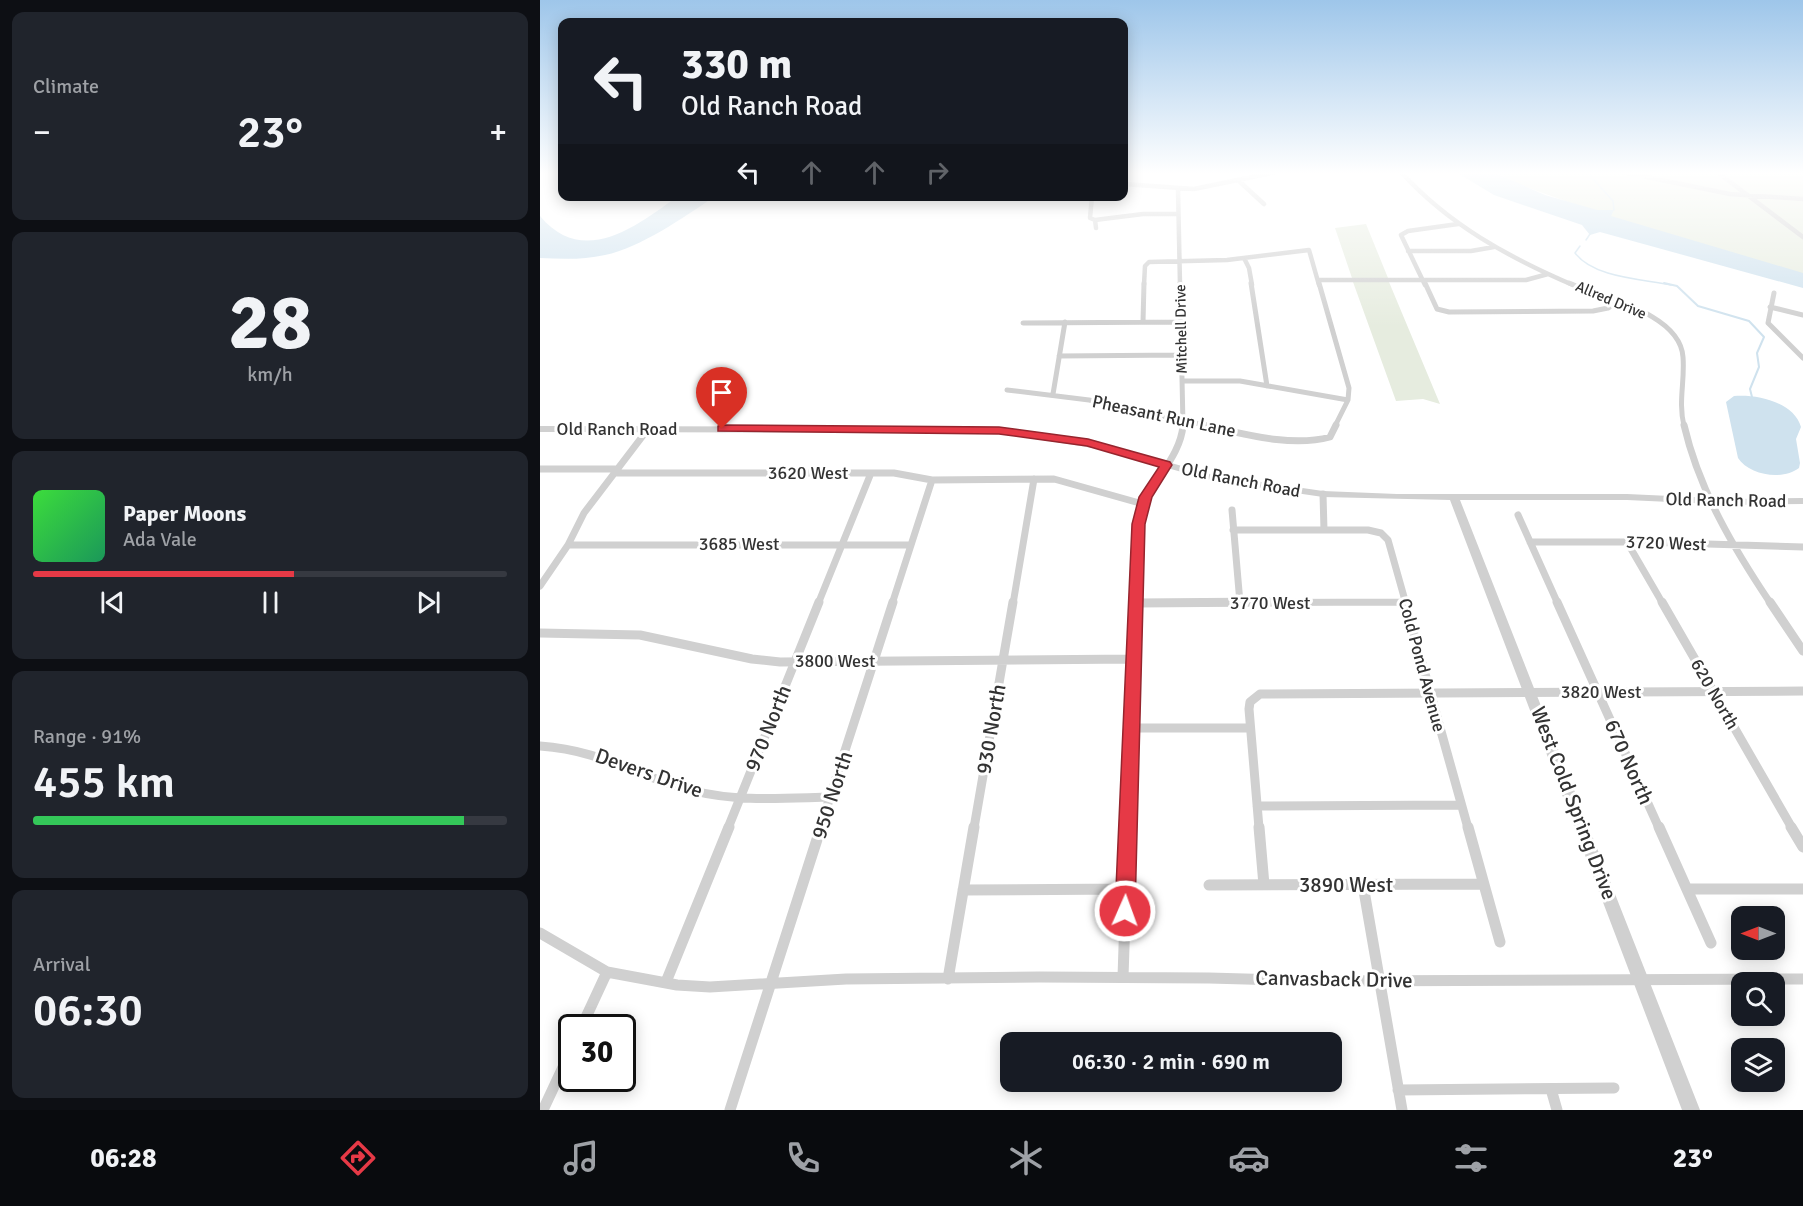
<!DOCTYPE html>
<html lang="en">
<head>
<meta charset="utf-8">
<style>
  :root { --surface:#171b24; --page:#20242c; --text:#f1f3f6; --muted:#9ea1a6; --line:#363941; --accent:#e63946 }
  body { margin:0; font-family:Signika,sans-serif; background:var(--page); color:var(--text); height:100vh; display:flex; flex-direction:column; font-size:22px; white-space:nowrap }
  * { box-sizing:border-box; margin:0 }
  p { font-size:20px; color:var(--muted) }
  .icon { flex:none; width:33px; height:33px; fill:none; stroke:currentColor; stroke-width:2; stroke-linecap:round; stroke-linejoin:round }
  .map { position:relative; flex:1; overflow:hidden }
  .details { display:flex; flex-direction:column; gap:12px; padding:12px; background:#0d0f14; width:540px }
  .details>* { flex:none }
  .banner { position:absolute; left:18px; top:18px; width:570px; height:183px; border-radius:12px; box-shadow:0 3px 15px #0003; background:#171b24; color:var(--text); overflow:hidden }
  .needle { width:39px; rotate:270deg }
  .buttons { position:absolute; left:1191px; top:906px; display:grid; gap:12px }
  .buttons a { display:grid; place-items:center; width:54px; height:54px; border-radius:12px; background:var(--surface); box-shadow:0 3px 15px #0003; font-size:30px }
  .speed { position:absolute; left:18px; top:1014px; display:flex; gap:12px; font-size:30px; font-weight:700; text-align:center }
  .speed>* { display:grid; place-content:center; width:78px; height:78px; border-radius:50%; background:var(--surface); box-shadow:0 3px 15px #0003; line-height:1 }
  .speed .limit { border:3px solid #111; border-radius:9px; background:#fff; color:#111 }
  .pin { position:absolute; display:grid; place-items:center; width:51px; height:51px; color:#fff; margin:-62px -26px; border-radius:50% 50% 50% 0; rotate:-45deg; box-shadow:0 0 6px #0007 }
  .pin .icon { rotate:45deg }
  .me { position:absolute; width:66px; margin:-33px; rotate:2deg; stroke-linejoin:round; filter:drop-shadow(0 0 4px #0008) }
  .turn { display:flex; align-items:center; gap:21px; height:126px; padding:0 24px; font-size:27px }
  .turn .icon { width:78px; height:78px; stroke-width:2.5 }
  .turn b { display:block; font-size:42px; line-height:51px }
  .lanes { display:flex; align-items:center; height:57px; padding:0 24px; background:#0003; justify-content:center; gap:30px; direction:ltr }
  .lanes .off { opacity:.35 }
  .big { font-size:45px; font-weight:600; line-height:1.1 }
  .details .tile { flex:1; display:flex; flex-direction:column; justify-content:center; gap:9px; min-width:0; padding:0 21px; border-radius:12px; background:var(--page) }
  .details .dial { align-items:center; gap:0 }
  .dial b { font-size:78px; line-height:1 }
  .song { display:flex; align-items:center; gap:18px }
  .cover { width:72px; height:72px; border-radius:9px; background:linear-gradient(135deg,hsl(120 70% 55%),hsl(150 70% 35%)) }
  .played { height:6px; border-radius:3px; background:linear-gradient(90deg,var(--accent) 55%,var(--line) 55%) }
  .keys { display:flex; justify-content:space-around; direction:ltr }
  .heat { display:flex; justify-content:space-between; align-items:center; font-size:33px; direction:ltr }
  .charge { height:9px; border-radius:4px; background:linear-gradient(90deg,#34c759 91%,var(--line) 0) }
  .trip { position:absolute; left:460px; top:1032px; width:342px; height:60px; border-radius:12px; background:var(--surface); box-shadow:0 3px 15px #0003; font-weight:600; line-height:60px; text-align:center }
  .menu { display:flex; height:96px; justify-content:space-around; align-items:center; background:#090b0e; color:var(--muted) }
  .menu .icon { width:42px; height:42px }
  .menu .active { color:var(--accent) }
  .menu b { font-size:27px; color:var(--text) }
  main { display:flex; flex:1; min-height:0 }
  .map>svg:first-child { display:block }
</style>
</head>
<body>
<main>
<section class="details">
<div class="tile"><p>Climate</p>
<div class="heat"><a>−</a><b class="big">23°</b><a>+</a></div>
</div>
<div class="tile dial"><b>28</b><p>km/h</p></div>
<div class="tile">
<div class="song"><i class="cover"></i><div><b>Paper Moons</b><p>Ada Vale</p></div></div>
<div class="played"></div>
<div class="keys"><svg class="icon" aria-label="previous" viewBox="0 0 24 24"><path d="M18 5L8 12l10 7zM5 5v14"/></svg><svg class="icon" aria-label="pause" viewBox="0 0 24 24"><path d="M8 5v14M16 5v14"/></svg><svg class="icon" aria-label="next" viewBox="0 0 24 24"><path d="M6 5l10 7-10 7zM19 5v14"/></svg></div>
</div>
<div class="tile"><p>Range · 91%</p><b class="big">455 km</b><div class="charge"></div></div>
<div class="tile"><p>Arrival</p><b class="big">06:30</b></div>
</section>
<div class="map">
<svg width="1263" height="1110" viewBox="0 0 1263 1110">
  <rect width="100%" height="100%" fill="#fff"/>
  <path fill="#e6ecdf" d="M955,172L1263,174V275L1032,206L1028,202L978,184Z
    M826,224L848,278H812L795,228Z
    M813,282H849L900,404L883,399L856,401Z"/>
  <path fill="#cfe2ee" d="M916,172H953L1005,195L1057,210H1074L1071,216L1263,273V288L1060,232L1050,235L1042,225L954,195Z
    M138,196L174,197C144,217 100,248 65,255C43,260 22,259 0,258V216C43,268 97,226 138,196Z
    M1194,396C1217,394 1254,402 1261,427L1256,439L1260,463L1259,468C1242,481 1209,475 1198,458L1186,402Z"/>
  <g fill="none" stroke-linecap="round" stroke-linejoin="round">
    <path stroke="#cfe2ee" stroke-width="1.5" d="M1047,172L1073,201L1074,210
      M1046,240L1052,231
      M1040,246L1035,253C1054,278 1102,279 1131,285"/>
    <path stroke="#cfe2ee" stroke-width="2" d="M1124,283L1137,286L1158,306L1209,321L1224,337L1217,353L1219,367L1210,389L1212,397"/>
    <path stroke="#d0d0d0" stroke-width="4.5" d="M861,172C909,225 968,257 1033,285
      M1082,172L1190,194L1263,199
      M1177,172L1263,237
      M699,181L724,204
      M584,184L654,189L736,172
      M638,189L640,285
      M552,196L550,218L555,220L556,228
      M555,220L603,214H638
      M868,251H931L954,247
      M704,258L709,268L712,285
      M779,280H986L1008,274
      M604,285L605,266L609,262L687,260L769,250L779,285
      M885,285L861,235L868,231L918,224"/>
    <path stroke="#d0d0d0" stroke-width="5" d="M640,283L643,426
      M711,283L727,386
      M779,283L809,388L808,400L795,426
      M885,283L897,309L909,312L1053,311L1068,308L1078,302
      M1029,283C1063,298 1140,313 1143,357C1145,382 1138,401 1144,426
      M1234,293L1228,323L1263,358
      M1230,307L1263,315
      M603,322L604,283
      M483,323L641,322
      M519,356L642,355
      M642,381H700L808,400
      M467,390L549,400L669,426
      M513,394L525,322"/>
    <path stroke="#d0d0d0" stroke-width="7" d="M662,425C701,433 750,448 790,437L796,425
      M1144,425C1159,490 1194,549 1231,604
      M0,469H77
      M75,473H354L392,480L514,479L603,504
      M783,494L784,530
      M692,510L700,603
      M978,515L1018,604
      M693,530H828L841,533L848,540L866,604
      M990,542H1103L1263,547
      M1087,542L1123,604
      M28,545H371
      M0,586L28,545L44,513L108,429
      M596,603L865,602
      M278,604L331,473
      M352,604L392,480
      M473,604L494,479
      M596,604C597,575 593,534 603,507C614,479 641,455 643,425"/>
    <path stroke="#d0d0d0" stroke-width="9" d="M865,602L928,828
      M1017,602L1119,828
      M1122,602L1252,828
      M1230,602L1263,651
      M596,603L738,602
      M0,633L100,635L212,659L240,662L594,659
      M591,728H710
      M0,746C61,750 98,777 154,791C198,802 245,798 291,797
      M717,806L921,805
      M188,828L279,602
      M280,828L353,602
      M434,828L473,602
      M588,828L596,602
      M719,828L709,709L710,702L720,694L1263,691"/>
    <path stroke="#d0d0d0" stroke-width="11" d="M719,827L724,885
      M928,827L960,942
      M1119,827L1171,943
      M1251,827L1263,847
      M669,885L943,884
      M823,885L862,1110
      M1147,889H1263
      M423,890L586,889
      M0,933L67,972L41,1028
      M67,972L137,985L170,987L306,979L499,977L669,978L782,981L1263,979
      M583,977L588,827
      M408,979L434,827
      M126,982L189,827
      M1011,1089L1017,1110
      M858,1090L1074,1088
      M3,1110L32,1048
      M190,1110L281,827"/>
    <path fill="#d0d0d0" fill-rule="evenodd" d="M0,426L459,427L560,443L674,475L783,491L857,494H1087L1195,499L1263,498V504L1195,505L1087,500H920L1160,1110H1142L910,500L783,497L674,481L559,449L459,433L0,432Z"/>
  </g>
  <linearGradient id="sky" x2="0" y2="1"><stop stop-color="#9ec6ea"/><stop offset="0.53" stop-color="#fff"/><stop offset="1" stop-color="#fff" stop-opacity="0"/></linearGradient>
  <rect width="1263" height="327" fill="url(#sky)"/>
  <path fill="#e63946" stroke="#96252e" stroke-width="1.5" d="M182,425L459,427L548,439L630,462L632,465L612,497L605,524L595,911L592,918L585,920L578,918L575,911L592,524L599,497L619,467L547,446L459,434L178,431V426Z"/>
  <g text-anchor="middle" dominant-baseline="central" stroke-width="6" stroke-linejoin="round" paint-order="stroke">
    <g font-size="15" fill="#333" stroke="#fff">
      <text transform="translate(1071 300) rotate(23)">Allred Drive</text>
      <text transform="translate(641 329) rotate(-91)">Mitchell Drive</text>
    </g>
    <g font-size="18" fill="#333" stroke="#fff">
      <text transform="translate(624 416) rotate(12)">Pheasant Run Lane</text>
      <text x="77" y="429">Old Ranch Road</text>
      <text x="268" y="473">3620 West</text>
      <text transform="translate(701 480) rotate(11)">Old Ranch Road</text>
      <text transform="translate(1186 500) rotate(1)">Old Ranch Road</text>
      <text transform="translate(1126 543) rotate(2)">3720 West</text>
      <text x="199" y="544">3685 West</text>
      <text x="730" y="603">3770 West</text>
      <text x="295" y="661">3800 West</text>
      <text transform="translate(882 665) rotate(75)">Cold Pond Avenue</text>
      <text x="1061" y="692">3820 West</text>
      <text transform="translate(1175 694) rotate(60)">620 North</text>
    </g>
    <g font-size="21" fill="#333" stroke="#fff">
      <text transform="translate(228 728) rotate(-68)">970 North</text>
      <text transform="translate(451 729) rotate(-80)">930 North</text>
      <text transform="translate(1089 762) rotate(66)">670 North</text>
      <text transform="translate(109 773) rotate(19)">Devers Drive</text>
      <text transform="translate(292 795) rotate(-72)">950 North</text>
      <text transform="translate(1034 803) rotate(69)">West Cold Spring Drive</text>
      <text x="806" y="885">3890 West</text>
      <text transform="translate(794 979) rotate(1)">Canvasback Drive</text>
    </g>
  </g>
</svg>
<div class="buttons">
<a><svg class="needle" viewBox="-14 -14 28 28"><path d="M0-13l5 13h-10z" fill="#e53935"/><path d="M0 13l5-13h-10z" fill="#9ea1a6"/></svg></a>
<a><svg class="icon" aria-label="search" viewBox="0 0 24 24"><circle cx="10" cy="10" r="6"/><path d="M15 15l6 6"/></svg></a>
<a><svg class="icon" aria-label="layers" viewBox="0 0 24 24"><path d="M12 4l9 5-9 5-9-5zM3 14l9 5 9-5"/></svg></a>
</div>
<div class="speed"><div class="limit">30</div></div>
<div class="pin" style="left:182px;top:429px;background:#d93025"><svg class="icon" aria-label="arrive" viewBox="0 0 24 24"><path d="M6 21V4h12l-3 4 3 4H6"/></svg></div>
<svg class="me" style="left:585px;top:911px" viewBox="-20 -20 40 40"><circle r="17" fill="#e63946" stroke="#fff" stroke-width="3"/><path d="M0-11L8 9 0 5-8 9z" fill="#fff"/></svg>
<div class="trip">06:30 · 2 min · 690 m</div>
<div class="banner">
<div class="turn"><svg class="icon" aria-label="left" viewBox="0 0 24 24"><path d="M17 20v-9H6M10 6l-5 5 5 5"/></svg><div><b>330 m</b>Old Ranch Road</div></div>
<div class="lanes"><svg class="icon" aria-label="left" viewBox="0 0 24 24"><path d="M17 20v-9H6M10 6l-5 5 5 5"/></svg><svg class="icon off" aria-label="ahead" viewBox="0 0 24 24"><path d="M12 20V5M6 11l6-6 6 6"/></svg><svg class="icon off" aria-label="ahead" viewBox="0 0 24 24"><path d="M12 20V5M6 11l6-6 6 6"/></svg><svg class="icon off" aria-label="right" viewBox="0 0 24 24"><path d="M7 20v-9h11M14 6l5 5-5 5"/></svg></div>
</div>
</div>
</main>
<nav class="menu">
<b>06:28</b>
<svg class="icon active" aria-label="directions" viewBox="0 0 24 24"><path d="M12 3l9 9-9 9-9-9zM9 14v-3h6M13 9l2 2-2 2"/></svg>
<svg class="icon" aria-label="music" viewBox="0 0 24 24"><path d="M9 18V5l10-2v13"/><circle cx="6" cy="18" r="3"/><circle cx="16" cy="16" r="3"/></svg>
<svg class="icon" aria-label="phone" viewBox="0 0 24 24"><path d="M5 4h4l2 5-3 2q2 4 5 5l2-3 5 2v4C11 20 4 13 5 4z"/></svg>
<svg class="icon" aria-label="climate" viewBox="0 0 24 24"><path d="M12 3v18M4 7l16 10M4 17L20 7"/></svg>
<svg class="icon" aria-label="car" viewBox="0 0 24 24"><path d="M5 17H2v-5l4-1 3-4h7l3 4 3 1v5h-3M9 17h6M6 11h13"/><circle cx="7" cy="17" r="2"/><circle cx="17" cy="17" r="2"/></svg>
<svg class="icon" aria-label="filters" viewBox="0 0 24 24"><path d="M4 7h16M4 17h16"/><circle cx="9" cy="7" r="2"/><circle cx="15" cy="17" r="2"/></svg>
<b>23°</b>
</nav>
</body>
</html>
